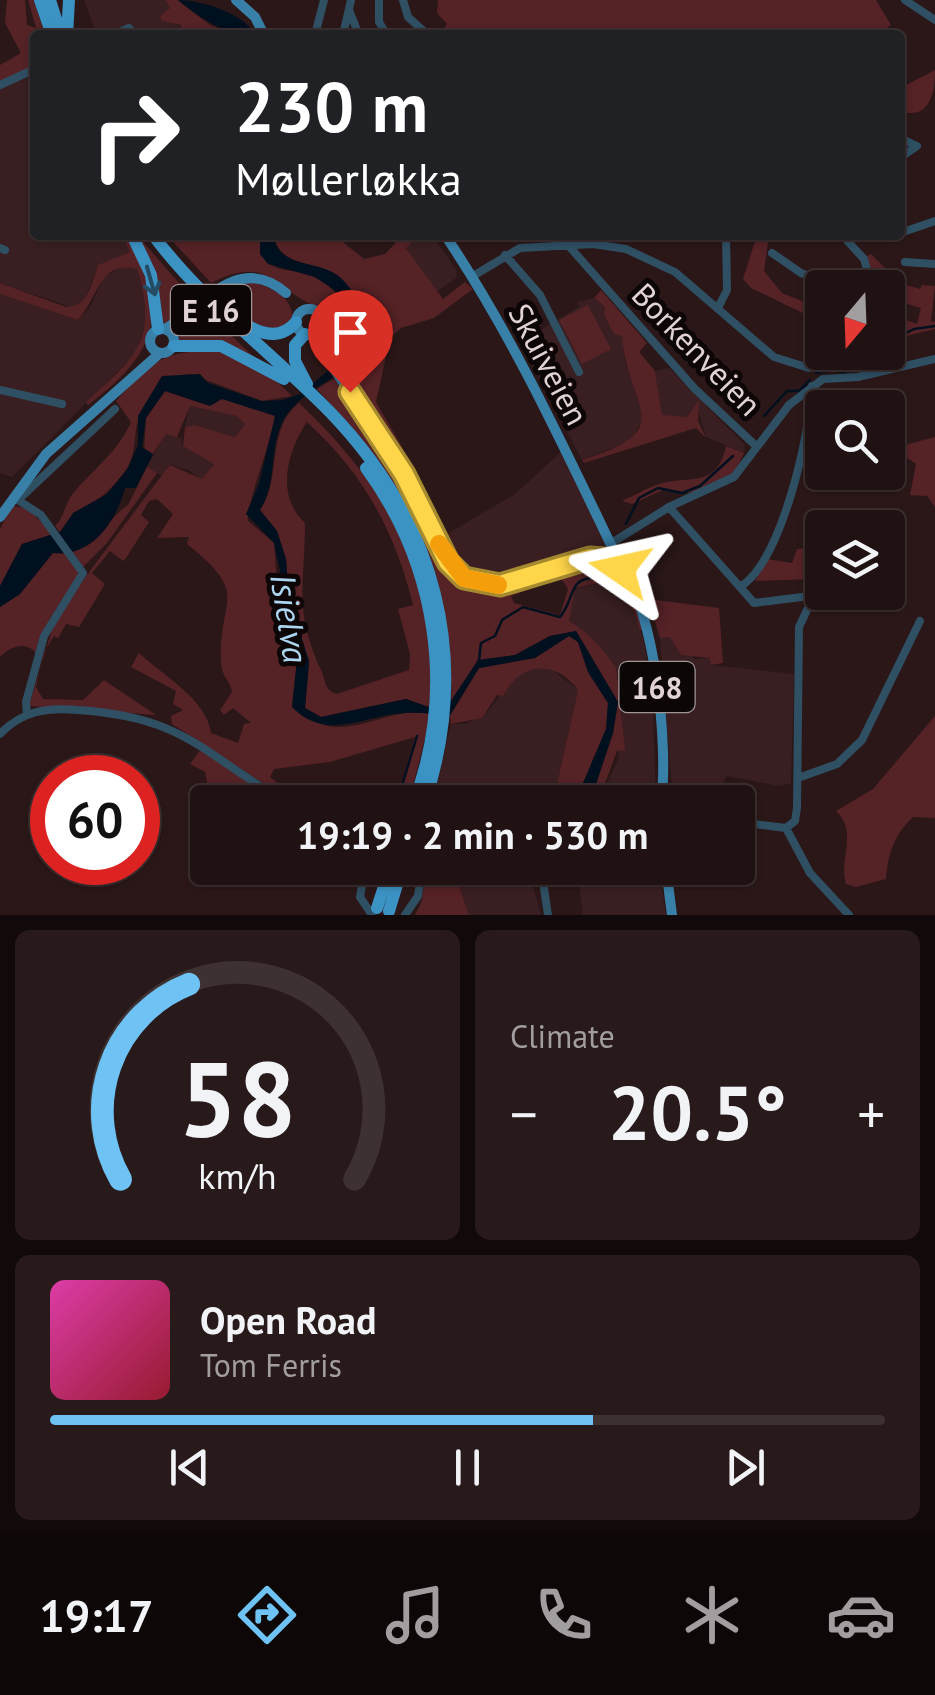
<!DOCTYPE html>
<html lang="en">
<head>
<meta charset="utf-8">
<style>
  :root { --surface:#201112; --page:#281a1b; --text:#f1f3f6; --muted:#a29d9f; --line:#3d3132; --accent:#6fc2f4 }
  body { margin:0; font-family:"PT Sans",sans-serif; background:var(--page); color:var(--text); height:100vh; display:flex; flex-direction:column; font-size:38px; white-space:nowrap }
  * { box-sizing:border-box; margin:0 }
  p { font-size:32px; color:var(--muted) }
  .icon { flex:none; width:55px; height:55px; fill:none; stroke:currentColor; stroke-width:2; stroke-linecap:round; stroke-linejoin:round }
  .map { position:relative; height:915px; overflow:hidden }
  .panel { display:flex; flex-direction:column; gap:15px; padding:15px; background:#12090a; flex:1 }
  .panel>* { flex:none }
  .hud { position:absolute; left:30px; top:30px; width:875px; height:210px; border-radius:10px; box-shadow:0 2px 8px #0004,0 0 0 2px var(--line); background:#202124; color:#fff; overflow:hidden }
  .needle { width:65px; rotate:199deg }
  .buttons { position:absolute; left:805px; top:270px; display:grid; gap:20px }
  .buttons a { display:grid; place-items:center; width:100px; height:100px; border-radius:10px; background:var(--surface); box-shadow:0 2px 8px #0004,0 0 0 2px var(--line); font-size:50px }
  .speed { position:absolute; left:30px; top:755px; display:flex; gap:20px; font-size:50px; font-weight:700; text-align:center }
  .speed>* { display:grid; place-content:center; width:130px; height:130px; border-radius:50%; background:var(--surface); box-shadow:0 2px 8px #0004,0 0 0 2px var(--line); line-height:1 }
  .speed .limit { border:15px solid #d22; background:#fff; color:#111 }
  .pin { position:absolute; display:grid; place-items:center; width:85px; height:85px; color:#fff; margin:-102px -42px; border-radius:50% 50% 50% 0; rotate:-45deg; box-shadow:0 0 10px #0007 }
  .pin .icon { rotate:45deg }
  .me { position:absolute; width:110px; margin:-55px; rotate:281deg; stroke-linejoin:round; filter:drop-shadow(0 0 8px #0008) }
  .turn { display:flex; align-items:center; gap:35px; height:210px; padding:0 40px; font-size:45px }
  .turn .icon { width:130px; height:130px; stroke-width:2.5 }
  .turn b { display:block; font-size:70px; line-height:85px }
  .big { font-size:75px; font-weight:800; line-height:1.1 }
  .panel .widget { flex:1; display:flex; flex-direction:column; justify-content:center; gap:15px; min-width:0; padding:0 35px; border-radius:15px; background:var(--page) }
  .panel .dial { align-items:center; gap:0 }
  .dial svg { height:260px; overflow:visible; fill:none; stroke:var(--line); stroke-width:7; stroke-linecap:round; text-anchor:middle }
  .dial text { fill:var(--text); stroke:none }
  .song { display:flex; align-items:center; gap:30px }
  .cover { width:120px; height:120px; border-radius:15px; background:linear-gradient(135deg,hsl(320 70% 55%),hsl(350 70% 35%)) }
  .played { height:10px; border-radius:5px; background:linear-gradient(90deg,var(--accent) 65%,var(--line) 65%) }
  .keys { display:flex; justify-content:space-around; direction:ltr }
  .heat { display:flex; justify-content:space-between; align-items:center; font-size:55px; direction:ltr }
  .panel .tiles { flex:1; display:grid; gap:15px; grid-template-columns:1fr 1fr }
  .widget:last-child { grid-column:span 2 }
  .trip { position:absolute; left:190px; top:785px; width:565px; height:100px; border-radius:10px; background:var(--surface); box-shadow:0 2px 8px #0004,0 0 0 2px var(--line); font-weight:800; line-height:100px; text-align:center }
  .menu { display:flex; height:160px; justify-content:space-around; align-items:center; background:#0d0707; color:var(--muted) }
  .menu .icon { width:70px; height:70px }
  .menu .selected { color:var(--accent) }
  .menu b { font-size:45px; color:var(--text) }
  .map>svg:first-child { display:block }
</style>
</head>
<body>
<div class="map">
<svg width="935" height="915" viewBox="0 0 935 915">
  <rect width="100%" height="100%" fill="#2b1718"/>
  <path fill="#391f21" d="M84,0H165L170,8L166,19L196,35H97Z
    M35,74V235H122L131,253L98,265L85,300L71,307L0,283V89Z
    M423,235H432L457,271L456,278L436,292L406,247Z
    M124,265L137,268L149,314L135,354L12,477L0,473V294L78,320L91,306L103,278Z
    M594,298L606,307L608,323L622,336L625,362L641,403L642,421L630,441L582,460L520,342L579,307L577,302Z
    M669,368L745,445L744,453L706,437L696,404L687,417L662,416L655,371Z
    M189,406L236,416L245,424L235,437L195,425L185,427Z
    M166,433L182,438L181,443L214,463L202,480L189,470L171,465L162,476L147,467Z
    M561,452L607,544L587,555L499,579L474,576L463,570L442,537L515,494Z
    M611,581L634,611L645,645L653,708L656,802H612L600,798L618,760L623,699L596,642L568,621V616L575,589Z
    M670,637L695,659L711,658L712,665L794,674L791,783L780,786L726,776L720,802H673L660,638Z
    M549,667L578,690L553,802H433L451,724H466L488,711L512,680L528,670Z
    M453,868H535L533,886L541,915H469Z
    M577,868H659L666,915H583Z"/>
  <path fill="#552226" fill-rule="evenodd" d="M7,0H25L27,25L36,28L28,0H34L45,35H35V65L0,81V65L21,53L5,23Z
    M165,0H178L210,25L235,35H196L180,29L181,25L162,21L160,16L170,8Z
    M438,0H876L891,25L877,35H442L436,31L431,35L427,29H444L447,24L437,13Z
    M935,70C935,92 930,121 900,111V84L906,85Z
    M122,235H129C169,315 158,352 88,405L86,402C136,357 159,339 137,269C100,259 98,298 78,320L0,294V283L66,307C89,306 91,284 98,265L130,252Z
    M137,235L193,299L180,311L171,312L176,319L163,324Z
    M167,235H260C269,287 288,259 321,281C339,292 351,311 365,327V339L340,364L326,338L325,315L319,308C274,290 268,253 211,283Z
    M274,235H334L364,259L385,254L403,235H420L406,248L443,299L465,282L473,289L434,318L401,328L390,338L376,402L412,464L406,467L345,373L375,352L378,329C369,315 356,293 343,283C320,263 277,266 274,235Z
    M757,235H769L764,271L782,293L822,309V316L815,319L751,288L743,279Z
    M871,254L900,283L920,289L922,285L935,286L931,321L935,322V329L890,340L889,325L901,318L917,324L921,308L904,303L888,322L893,293L888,288L876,287L867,256Z
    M251,281C271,288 296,297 292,323L272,331L248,322L216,294L228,285Z
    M601,290L647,343L639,352L655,371L662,415L687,417L699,400L698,421L706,438L696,428L584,463L582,460C682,428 627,409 622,336L614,334L604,315L605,307L594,298Z
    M588,305L611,349L582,364L559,320Z
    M201,307L254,357L215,341H179L181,328Z
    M222,349L273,378L292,396L262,401L190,374L160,379C154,392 145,402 140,414C132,433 139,452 124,473C107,497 80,510 60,532L55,526C65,516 65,502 74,492C94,469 119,450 131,422L116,401C157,356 161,353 222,349Z
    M337,377L393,464L441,557L457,578L492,590L586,565L627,584L643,628L640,631L634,611L611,581L575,588L569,621C589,632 604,650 616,668L625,750L617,751L600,797L612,802H590L613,733L618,702L576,631L550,636L515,655L478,660L451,700C457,585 395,471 317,389ZM561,578L568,589L560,615L514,603L511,596Z
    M165,391L207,405L222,398L275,415C272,441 246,504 248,521L274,543L277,583L298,650L292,707C303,713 316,724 328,726C363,732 394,706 431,714L409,802H396L415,737L330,762L274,769L270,777L301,802H292L172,724L171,716L183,710L173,704L176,691L131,667L139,653C162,675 207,699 211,733L238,743L244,724L251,723L233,708L224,715L220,710L232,692C230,680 221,676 221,663C218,596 252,596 187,544L189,537L157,538L173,514L157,499L149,501L141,515L149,522L126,558L123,561L110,551L92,573L105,584L79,627L66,624L58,638L54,636L44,652L36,687L43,699L83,700L104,680L156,715L29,706L56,616L165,471L170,465L202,479L214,464L183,446L185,427L195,425L235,437L245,424L236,416L190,406L177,437L166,434L153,454L144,451L146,418Z
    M299,403C364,463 418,541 430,632C433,657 431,683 432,709L406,699L321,717L305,708L309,665L289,599L286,559L277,531L260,510C283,477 265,431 299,403ZM307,422C363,473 395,531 413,605L398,609L410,654L409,670L337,694C324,690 326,681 321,670C293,609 305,585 305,523C276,496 286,453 307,422Z
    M935,437V507L927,496L910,495L916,464L893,448Z
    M726,446L744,453L735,473L692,493L663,490L632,504L622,501C634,496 646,488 659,484C689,475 717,489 726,446Z
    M147,467L157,473L107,543L83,567L70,551C96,548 108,518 128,505Z
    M12,506L27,508L53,534L22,544L0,586V529Z
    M814,547L821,572L815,579L755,581L767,559L792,563L797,549Z
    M53,552L67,553L79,574L51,617L36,653C25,641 11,646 0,657V607L20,594Z
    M648,599L719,608L723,663L711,665L710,658L681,655L670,637L660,638Z
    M569,636L578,642L588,672L608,703L606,729L575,802H553L578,690C555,659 520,662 503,696L497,695L482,718L451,724L450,716L479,668L535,658Z
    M935,716V818L913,817C894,835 888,853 886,879L856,887L846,884C838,859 859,833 836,811L873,789Z
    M202,748L283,802H248L217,783L208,788L205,772L190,764Z
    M426,868H453L469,915H415L422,901Z"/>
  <path fill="#00101f" d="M178,0C201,0 244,13 255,35C225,35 202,20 178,0Z
    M260,235H274C277,270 319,258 341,278C354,291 368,313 378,329L375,352C347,373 295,391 281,425C269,453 277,484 260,510L277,531L286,559L289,599L309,661L305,708L321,717L406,699L432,708L452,700L478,660L515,655L550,636L576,631L618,702L613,733L590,802H575L606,729L608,703L588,672L578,642L569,636L535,658L479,668L450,715C432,714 414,711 395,714C358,719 324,740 292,707L298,650L277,590L280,571L274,543L246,514L259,484L275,416L222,399L210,406L165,391L146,418L142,447L153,454L136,488H125C116,522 91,558 53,553L20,594L0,607V586L22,544L60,532L73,513L107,494L128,468L138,445V416L162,376L200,374L208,383L262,401L283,400L300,394L363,342L365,327L333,289L315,277L268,264L260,254Z"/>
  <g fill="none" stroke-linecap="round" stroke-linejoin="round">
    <path stroke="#00101f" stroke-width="2.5" d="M888,342L914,329L935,326
      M840,372H845
      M816,373L835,370
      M764,416L787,391H799L810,380
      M626,524L639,498L658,488L682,493L700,486L733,456
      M479,660L481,643L495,636L502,620L523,607L560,617C577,596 566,576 601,578
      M397,802L417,736"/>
    <path stroke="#2f4f63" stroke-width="8" d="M379,0V22L387,35
      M403,0L408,17L428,35
      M905,0L935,20
      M349,10L359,35
      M113,35L129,28L136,35
      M315,35L324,0
      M343,35L351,0
      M0,85L35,69
      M900,138L917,146L900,158
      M900,233L935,221
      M842,235L864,259L872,288
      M568,245L695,389L755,445
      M0,248L5,250
      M772,253L801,273L837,288
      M505,255L540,295L579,372
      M905,262L935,264
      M473,276L520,248L593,244L626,249L675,272L774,357L809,368L824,352
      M718,308L727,290L726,235
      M0,390L62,404
      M669,507L740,587C782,561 810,434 812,386
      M610,544L669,507L734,477L789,405L823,379L858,377L935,359
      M740,587L754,603L834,593
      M27,714L26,702L44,636L83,573L41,515L18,500L115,409
      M0,734C22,711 47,707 78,710C185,717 201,753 286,802
      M798,778L837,764L862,740L920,621
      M738,822L786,828L810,873L849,915
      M786,828L795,821L797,808L799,627L808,608L837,600
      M365,868L360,897L372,915
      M541,868L548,915
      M405,915L418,896L422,868"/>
    <path stroke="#3980a9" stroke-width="10" d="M236,0L255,17L264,35
      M445,235C511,333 561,441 612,547L611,557
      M296 322a13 13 0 1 1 26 0a13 13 0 1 1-26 0Z
      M150 341a12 12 0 1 1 24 0a12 12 0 1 1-24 0Z
      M165,329L187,315
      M311,334L404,474L448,562L464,578L500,585L589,558L605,559
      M0,517L46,454L160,353
      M602 566a9 9 0 1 1 18 0a9 9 0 1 1-18 0Z
      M620,567C655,606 669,750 661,802
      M666,868L672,915"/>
    <path stroke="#3b93c4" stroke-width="12" d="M40,0L52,35
      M50,0L61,35
      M67,35L69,0
      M132,235L151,275L158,329
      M153,235C203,302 272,353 330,412C436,522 472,657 425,802
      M245,324C262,335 281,340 296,322
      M305,334L295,345V361L307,384
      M174,346H221L284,379
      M366,468C437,565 456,690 414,802
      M377,908L390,868
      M389,911L402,868"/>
    <path stroke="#3980a9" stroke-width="10" d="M187,315C216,288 248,260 286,293"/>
  </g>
  <defs><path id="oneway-shaft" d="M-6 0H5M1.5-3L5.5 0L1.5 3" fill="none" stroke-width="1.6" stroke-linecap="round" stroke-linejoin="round" transform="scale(2.5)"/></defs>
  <use stroke="#244c65" href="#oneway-shaft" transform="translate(151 281) rotate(74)"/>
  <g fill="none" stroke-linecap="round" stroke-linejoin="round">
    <g stroke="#a68a30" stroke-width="25">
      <path id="route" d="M350,392L404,474L448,562L464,578L500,585L590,558L618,560L620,569"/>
    </g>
    <use href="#route" stroke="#ffd54a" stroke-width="18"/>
    <path stroke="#f59e0b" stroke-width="18" d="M439,544L464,578L498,585"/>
  </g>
  <g text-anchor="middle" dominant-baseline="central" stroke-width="10" stroke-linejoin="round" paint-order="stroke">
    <g fill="#0d0606" stroke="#a19696" stroke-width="2.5">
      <rect x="171" y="285" width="80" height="50" rx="8"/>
      <rect x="619.5" y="662" width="75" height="50" rx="8"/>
    </g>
    <g font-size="30" font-weight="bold" fill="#e1d3d3">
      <text x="211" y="310">E 16</text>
      <text x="657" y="687">168</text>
    </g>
    <g font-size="32" fill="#e1d3d3" stroke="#0d0606">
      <text transform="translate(697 349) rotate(46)">Borkenveien</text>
      <text transform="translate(549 364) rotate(62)">Skuiveien</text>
    </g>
    <g font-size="35" font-style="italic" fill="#acd5ef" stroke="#0d0606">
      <text transform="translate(290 618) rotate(81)">Isielva</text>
    </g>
  </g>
</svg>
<div class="buttons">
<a><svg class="needle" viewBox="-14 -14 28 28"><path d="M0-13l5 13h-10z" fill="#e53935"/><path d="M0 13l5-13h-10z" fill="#a29d9f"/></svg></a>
<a><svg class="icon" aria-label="search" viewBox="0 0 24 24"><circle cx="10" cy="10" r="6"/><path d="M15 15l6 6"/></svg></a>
<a><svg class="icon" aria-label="layers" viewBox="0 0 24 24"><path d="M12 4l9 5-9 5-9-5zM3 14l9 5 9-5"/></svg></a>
</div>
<div class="speed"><div class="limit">60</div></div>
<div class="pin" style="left:350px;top:392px;background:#d93025"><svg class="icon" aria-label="arrive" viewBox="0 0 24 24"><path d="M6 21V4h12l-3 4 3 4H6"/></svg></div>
<svg class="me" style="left:620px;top:569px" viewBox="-20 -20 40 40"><path d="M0-17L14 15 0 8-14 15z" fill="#ffd54a" stroke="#fff" stroke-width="4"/></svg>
<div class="trip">19:19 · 2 min · 530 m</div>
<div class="hud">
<div class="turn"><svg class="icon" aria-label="right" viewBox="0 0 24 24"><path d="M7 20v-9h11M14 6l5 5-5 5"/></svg><div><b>230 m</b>Møllerløkka</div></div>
</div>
</div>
<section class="panel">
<div class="tiles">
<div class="widget dial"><svg viewBox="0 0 100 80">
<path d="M14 69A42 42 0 1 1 86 69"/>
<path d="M14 69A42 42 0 0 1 35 9" stroke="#6fc2f4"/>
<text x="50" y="56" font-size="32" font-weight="700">58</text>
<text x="50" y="72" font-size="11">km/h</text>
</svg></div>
<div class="widget"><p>Climate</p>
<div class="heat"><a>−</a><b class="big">20.5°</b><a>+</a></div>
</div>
<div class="widget">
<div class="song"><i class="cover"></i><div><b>Open Road</b><p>Tom Ferris</p></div></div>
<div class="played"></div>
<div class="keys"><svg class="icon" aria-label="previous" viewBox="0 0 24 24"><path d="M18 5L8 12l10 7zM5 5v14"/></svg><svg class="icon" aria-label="pause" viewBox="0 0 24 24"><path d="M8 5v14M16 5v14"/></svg><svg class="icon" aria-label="next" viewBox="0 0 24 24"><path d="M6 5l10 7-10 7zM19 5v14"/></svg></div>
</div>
</div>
</section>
<nav class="menu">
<b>19:17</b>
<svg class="icon selected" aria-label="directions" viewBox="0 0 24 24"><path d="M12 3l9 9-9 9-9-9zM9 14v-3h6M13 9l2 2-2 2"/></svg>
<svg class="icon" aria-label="music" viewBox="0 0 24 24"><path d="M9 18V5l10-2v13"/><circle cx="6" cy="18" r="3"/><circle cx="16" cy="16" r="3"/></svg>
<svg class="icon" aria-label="phone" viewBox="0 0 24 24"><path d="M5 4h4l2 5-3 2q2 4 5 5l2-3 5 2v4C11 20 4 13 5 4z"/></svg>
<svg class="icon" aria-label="climate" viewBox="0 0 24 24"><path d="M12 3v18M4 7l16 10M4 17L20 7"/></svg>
<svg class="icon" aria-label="car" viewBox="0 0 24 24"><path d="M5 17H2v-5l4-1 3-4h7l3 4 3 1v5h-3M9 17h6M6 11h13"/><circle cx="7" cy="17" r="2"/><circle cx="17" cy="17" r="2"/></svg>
</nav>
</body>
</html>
